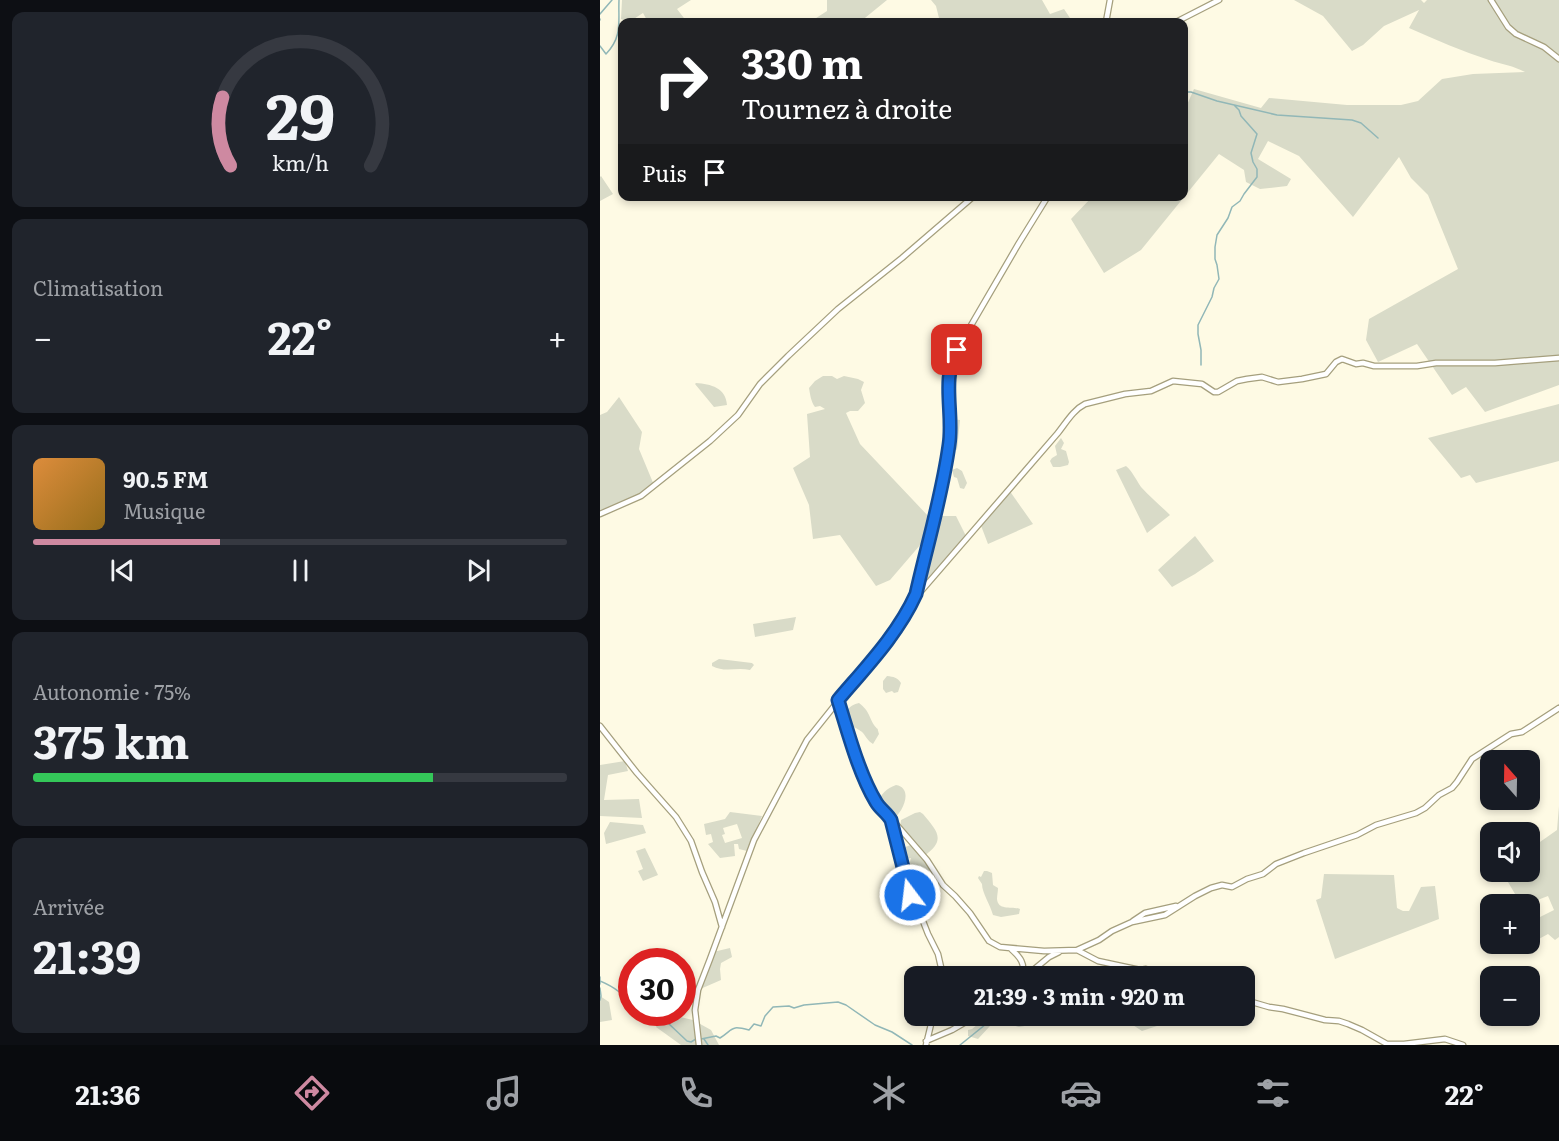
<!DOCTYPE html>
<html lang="fr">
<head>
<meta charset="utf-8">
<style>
  :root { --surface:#171b24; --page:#20242c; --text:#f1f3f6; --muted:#9ea1a6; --line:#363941; --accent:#ce89a1 }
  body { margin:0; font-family:Literata,serif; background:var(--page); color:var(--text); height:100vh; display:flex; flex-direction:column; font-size:22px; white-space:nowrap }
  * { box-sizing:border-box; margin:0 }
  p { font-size:20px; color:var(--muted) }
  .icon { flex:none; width:33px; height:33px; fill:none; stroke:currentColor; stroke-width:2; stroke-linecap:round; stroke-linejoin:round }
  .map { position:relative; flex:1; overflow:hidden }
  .drawer { display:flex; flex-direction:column; gap:12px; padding:12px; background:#0d0f14; width:600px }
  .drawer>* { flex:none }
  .top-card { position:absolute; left:18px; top:18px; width:570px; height:183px; border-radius:12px; box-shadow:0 3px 9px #0003; background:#202124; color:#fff; overflow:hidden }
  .needle { width:39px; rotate:340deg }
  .tools { position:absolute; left:880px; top:750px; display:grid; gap:12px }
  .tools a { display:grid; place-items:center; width:60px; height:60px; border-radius:12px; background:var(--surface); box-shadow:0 3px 9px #0003; font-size:30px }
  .speed { position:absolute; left:18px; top:948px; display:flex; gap:12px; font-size:30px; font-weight:700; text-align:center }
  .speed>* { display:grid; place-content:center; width:78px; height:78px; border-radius:50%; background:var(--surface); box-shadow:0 3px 9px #0003; line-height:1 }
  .speed .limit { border:9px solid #d22; background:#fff; color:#111 }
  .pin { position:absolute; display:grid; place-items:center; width:51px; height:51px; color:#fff; margin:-26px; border-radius:12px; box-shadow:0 3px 9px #0006 }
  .me { position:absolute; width:66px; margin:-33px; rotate:345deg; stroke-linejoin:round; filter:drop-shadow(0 0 4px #0008) }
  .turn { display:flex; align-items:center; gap:21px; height:126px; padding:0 24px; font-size:27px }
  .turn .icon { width:78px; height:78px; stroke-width:2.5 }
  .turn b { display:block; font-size:42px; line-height:51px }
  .then { display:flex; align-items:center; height:57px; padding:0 24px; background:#0003; gap:12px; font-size:22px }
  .big { font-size:45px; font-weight:700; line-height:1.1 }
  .drawer .widget { flex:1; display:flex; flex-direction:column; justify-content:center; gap:9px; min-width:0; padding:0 21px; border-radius:12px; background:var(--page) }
  .drawer .dial { align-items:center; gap:0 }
  .dial svg { height:156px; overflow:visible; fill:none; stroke:var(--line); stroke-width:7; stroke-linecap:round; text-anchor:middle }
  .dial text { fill:var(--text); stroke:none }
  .song { display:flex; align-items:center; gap:18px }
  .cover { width:72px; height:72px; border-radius:9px; background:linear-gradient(135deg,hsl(30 70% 55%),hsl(40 70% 35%)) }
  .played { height:6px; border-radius:3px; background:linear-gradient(90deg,var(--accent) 35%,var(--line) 35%) }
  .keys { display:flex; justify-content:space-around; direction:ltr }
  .heat { display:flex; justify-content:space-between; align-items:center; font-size:33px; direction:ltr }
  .charge { height:9px; border-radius:4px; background:linear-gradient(90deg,#34c759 75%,var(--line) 0) }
  .trip { position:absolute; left:304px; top:966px; width:351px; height:60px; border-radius:12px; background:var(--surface); box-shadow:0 3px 9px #0003; font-weight:700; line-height:60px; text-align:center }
  .tabs { display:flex; height:96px; justify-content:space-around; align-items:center; background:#090b0e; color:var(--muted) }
  .tabs .icon { width:42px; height:42px }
  .tabs .on { color:var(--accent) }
  .tabs b { font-size:27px; color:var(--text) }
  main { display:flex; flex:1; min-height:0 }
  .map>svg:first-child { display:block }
</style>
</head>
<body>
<main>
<section class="drawer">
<div class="widget dial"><svg viewBox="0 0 100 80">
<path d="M14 69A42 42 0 1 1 86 69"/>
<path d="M14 69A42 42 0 0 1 10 34" stroke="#ce89a1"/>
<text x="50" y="56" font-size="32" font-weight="700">29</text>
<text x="50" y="72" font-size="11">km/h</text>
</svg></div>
<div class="widget"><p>Climatisation</p>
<div class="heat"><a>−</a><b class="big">22°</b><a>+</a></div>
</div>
<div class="widget">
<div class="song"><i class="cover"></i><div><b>90.5 FM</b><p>Musique</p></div></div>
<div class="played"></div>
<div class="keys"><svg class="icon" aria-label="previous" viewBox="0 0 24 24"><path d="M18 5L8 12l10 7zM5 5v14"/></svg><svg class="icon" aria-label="pause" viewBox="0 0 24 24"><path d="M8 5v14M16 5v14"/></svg><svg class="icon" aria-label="next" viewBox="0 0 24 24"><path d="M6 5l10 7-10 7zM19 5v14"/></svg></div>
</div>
<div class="widget"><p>Autonomie · 75%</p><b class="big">375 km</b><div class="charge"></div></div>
<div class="widget"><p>Arrivée</p><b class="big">21:39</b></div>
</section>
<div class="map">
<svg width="959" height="1045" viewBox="0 0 959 1045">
  <rect width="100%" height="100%" fill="#fefae4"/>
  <path fill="#d9dbc8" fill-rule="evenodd" d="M22,0H91L77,9L87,22H48L43,13L29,22L21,19Z
    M227,0H287L260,22H210L227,11Z
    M331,0H442L450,14L464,9L472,21L476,22H340L336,6Z
    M694,0H821L824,3L827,0H959V385L885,412L866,387L852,395L817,344L778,362L766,340L769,319L858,269L828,195L811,178L799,157L753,217L699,156L668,141L658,159L691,179L687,186L660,189L646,182L644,170L619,154L541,250L504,273L471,219L492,197L584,196V107H586L594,89L661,108L669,98L747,105H801L818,101L842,79L873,74L925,72C914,66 901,64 889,60C862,51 836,40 809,28L819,10L784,26L763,45L752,51L723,16Z
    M1,176L13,194L0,201V177Z
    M223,376H232L237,379L244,376L258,379L264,382L261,390L265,403L258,411H250L246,413L260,444L330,518L321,544L290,580L276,586L240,535L213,539L209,505L193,468L210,457L207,414L225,409L220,406L215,407C211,402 210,394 209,388L215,381Z
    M96,383C111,384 126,388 127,405L114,407L95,384Z
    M19,397L42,432L39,449L54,485L41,496L0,512V415L7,412Z
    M959,404V461L876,483L870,475L861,478L828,438Z
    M350,419L360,420L357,450L349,446Z
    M461,438L464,443L461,449L466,451L469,462L468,465L460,467H453L450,461L452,458L457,455L455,446Z
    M526,466C533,472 536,480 541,487C550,497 561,506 570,515L547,533L516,470Z
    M357,468L362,471L367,483L364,489L360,488L357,478L354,477L352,470Z
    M409,490L433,524L388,544L380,523Z
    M337,516H356L367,538L326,585L321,584Z
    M595,536L614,561L595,574L572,587L558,570Z
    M196,617L193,630L155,637L153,624Z
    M119,659L152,663L154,665L150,670C136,667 125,673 112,666V663Z
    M287,676C294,677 297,677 301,683L298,692L294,693L292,691L286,693L283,689V681Z
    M259,703C270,712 268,715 274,725C280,733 276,724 279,734L273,744C268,741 267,738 263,733C256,726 241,725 247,711C250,706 254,704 259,703Z
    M25,761L28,771L8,775L4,800L39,799L42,818L0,816V765Z
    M296,785C314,788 303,813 292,820L277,803C282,793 286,789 296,785Z
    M959,806V937L955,940L948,934L926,946L925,944H930V922L954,910L948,896L927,904H921L902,872H930V849L957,830Z
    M130,812L162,816L147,851L139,849L138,844H134L135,856L120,858L108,844L113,842L111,834L106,835L104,824L125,819ZM137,824L142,838L125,843L122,835L125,834L123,828Z
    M320,812L323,814C337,831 347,840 324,856L332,867C326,878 315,877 309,866L311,858L301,860L298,850L313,844L300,829L301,820L315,813Z
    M10,822L43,825L46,833L6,844L4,833Z
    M45,848L58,875L43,881L38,871L43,869L36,851Z
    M384,871H387L392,873L393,885L398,888C398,892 397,895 397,899C398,911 412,906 420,909L419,914L401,917L393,915C390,904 382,893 382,884L378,878L379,876L381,877Z
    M724,874L794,875L797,908L803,911H809L821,887L835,886L839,919L735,959L716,900L721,898Z
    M130,948L132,957L121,963L120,969L121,980L98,990L113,952Z
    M0,996L9,1002L12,1020L0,1022Z
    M63,1013L93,1020L111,1030L119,1045H81L56,1027Z
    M388,1016H436V1024L419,1027L412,1025L390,1026L378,1039L368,1036V1030L372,1029Z
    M519,1016H570L569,1022L542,1031Z"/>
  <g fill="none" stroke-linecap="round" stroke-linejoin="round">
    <path stroke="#91b7b7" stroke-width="1.5" d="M0,14L12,0
      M0,19V20
      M0,46L6,54C23,36 18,22 19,0
      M584,92H591L617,101L677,115L752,120L761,123L778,138
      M601,365V350L598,334V325L612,297L614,288L619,279L617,265L615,259V247L617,235L628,218L632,207L640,201L644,194L657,177V169L653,162L651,153L657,134L641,116L639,110L634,105
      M0,977V984
      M0,981C14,987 25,994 32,1008
      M0,988L1,996L0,1000
      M34,1012L38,1019H56L63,1021L68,1023L87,1041L91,1042L96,1039
      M101,1039L116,1036L120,1038C134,1029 130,1025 149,1030L154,1024L161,1026L165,1016L173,1007L189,1006L194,1008L204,1005L238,1002L246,1005L275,1025L292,1032L312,1045
      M104,1039L108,1045
      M360,1045L396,1016"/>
    <g stroke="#a59f7d" stroke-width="7">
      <path id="street" d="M891,0L908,27L916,34L944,47L959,59
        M506,22L510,0
        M576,22L619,0
        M0,514L41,496L110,441L138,415L160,384L188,356L238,309L302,258L374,196
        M316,597L457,434C466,423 473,410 485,404L525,394L551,391L573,381L602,384L614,392H618L637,381L647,379L662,377L678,382L702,379L726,374L736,362L742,359L756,364L763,363L774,366H817L836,363H895L959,358
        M238,700C248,732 259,774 276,802C280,809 288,813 291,820L310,895L319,911L328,934L338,954L343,976
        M0,726L37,773L76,817L91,841L102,872L115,902L122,927
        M289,816L327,860L343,885L355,896L370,913L389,941L400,947L444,951L477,950L498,961L540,970L546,969L570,976
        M533,921L545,913L576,906
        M411,949C420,957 426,964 422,976
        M477,950L499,940L512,931L532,922L565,915L595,896L611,888L622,885L632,887L647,879L663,874L676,864L704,853L757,835L776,825L816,813L825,808L839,795L852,788L857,782L872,759L911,734L922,732L959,708
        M426,976L449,957L459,952
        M645,1000L669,1007L683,1009L725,1020L739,1021L748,1024L762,1030L787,1044H804L845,1039L863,1045
        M326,1041L352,1030L376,1016
        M99,1045L95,1010L98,990L110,959L154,840L207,740L287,640L309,610L316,594C328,544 344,493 350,441C353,414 344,385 352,358L419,243L448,196
        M326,1045L333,1016"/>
    </g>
    <use href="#street" stroke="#fff" stroke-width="4.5"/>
  </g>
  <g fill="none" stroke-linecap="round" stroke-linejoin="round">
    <g stroke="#114b97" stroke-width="15">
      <path id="route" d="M310,895L291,820C287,813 280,809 276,802C259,774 248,732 238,700C266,667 298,634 316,594C327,545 342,496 349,445C354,414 341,379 357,350"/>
    </g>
    <use href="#route" stroke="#1a73e8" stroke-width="10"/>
  </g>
</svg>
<div class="tools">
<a><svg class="needle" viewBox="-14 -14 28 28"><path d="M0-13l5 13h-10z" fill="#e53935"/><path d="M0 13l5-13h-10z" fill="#9ea1a6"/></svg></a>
<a><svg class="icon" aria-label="sound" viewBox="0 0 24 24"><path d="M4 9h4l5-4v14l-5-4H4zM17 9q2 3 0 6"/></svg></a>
<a>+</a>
<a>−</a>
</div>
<div class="speed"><div class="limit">30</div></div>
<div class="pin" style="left:357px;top:350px;background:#d93025"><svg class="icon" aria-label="arrive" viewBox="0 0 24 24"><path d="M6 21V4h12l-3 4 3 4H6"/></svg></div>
<svg class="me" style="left:310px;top:895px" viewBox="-20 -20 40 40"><circle r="17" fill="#1a73e8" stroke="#fff" stroke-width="3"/><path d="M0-11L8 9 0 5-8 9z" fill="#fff"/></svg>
<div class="trip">21:39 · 3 min · 920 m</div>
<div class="top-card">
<div class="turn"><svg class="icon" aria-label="right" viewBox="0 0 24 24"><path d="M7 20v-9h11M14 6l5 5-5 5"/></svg><div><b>330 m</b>Tournez à droite</div></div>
<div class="then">Puis<svg class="icon" aria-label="arrive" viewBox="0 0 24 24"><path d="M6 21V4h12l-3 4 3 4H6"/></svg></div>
</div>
</div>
</main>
<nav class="tabs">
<b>21:36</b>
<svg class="icon on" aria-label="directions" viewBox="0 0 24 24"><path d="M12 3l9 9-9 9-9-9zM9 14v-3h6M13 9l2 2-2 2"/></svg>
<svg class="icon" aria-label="music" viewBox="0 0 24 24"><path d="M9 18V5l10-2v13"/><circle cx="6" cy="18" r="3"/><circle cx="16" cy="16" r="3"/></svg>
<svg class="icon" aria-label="phone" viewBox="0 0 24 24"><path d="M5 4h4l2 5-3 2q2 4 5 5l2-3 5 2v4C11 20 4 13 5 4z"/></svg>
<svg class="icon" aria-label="climate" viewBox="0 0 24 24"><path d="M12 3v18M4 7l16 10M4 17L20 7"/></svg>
<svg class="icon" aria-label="car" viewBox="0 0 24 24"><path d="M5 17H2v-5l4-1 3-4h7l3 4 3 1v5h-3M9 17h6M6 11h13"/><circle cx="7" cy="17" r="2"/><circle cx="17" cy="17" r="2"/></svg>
<svg class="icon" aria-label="filters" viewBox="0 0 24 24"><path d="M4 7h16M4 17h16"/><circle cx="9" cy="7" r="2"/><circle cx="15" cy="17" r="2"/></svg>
<b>22°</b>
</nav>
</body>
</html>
